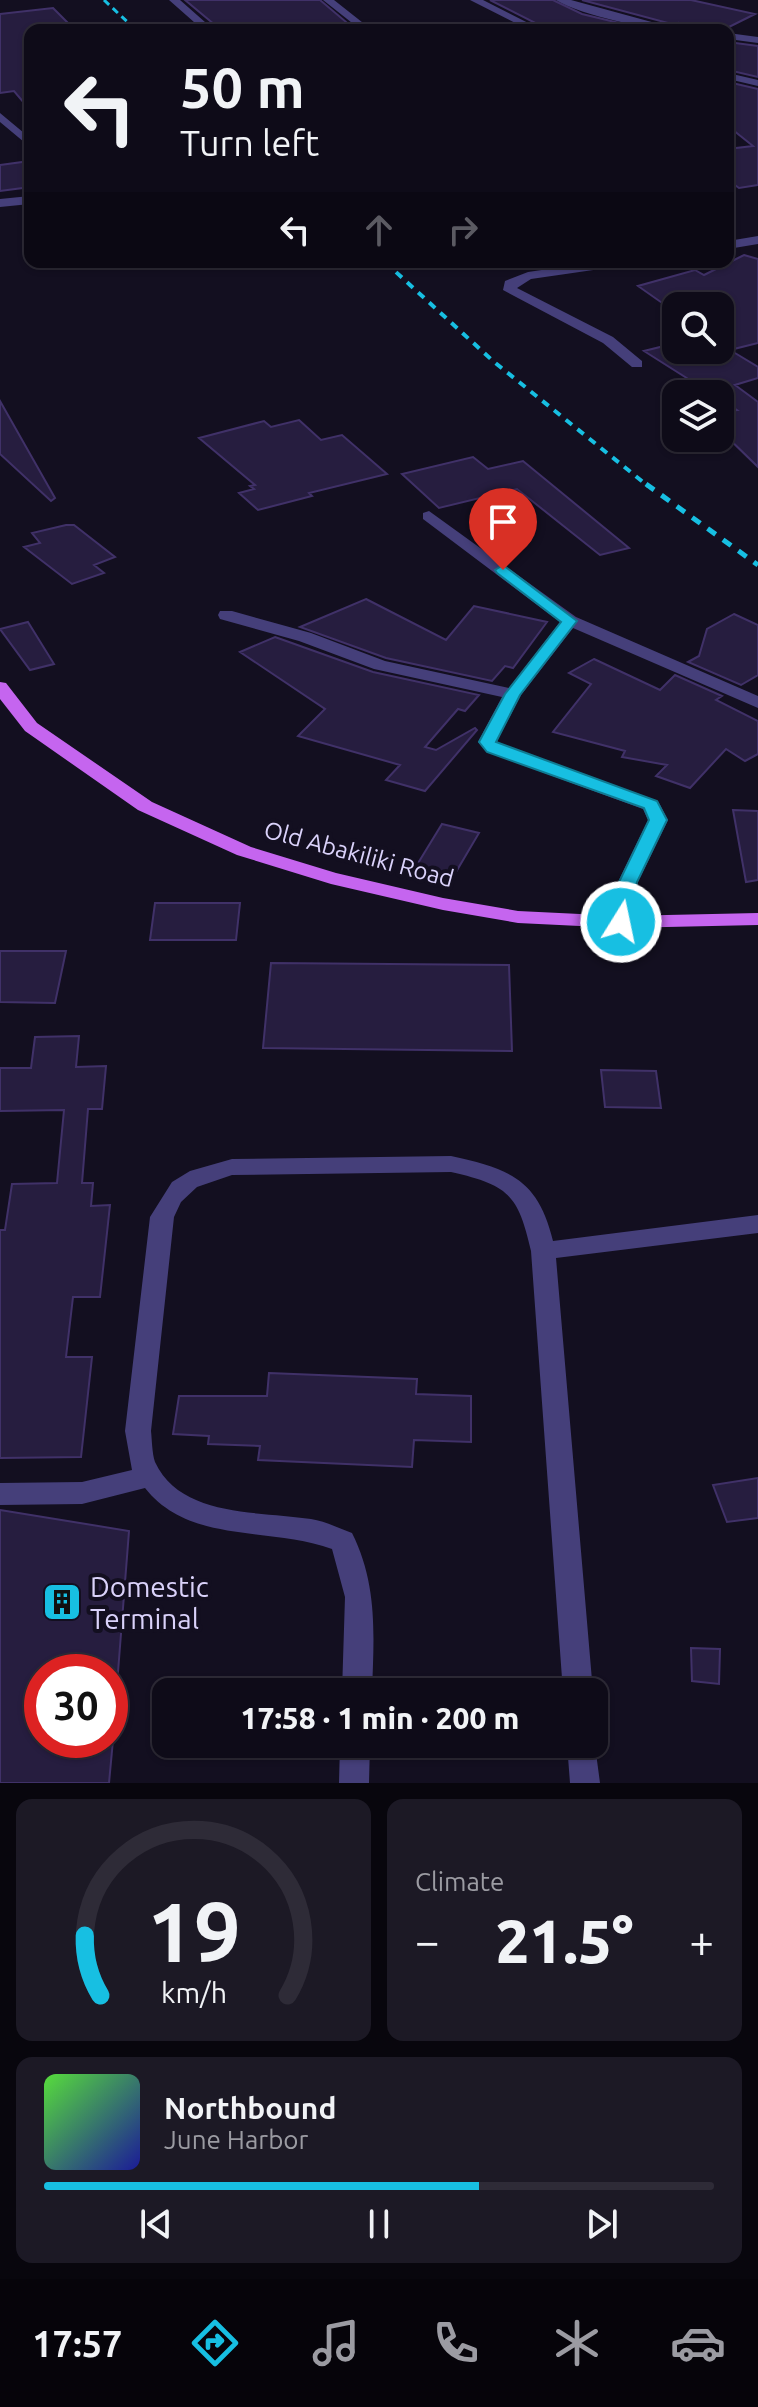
<!DOCTYPE html>
<html lang="en">
<head>
<meta charset="utf-8">
<style>
  :root { --surface:#0e0b18; --page:#1c1925; --text:#f1f3f6; --muted:#9b9ba2; --line:#2e2b37; --accent:#17bfe2 }
  body { margin:0; font-family:Ubuntu,sans-serif; background:var(--page); color:var(--text); height:100vh; display:flex; flex-direction:column; font-size:30px; white-space:nowrap }
  * { box-sizing:border-box; margin:0 }
  p { font-size:26px; color:var(--muted) }
  .icon { flex:none; width:44px; height:44px; fill:none; stroke:currentColor; stroke-width:2; stroke-linecap:round; stroke-linejoin:round }
  .map { position:relative; height:1783px; overflow:hidden }
  .sheet { display:flex; flex-direction:column; gap:16px; padding:16px; background:#08060d; flex:1 }
  .sheet>* { flex:none }
  .top-card { position:absolute; left:24px; top:24px; width:710px; height:244px; border-radius:16px; box-shadow:0 2px 6px #0004,0 0 0 2px var(--line); background:#0e0b18; color:var(--text); overflow:hidden }
  .tools { position:absolute; left:662px; top:292px; display:grid; gap:16px }
  .tools a { display:grid; place-items:center; width:72px; height:72px; border-radius:16px; background:var(--surface); box-shadow:0 2px 6px #0004,0 0 0 2px var(--line); font-size:40px }
  .speed { position:absolute; left:24px; top:1654px; display:flex; gap:16px; font-size:40px; font-weight:700; text-align:center }
  .speed>* { display:grid; place-content:center; width:104px; height:104px; border-radius:50%; background:var(--surface); box-shadow:0 2px 6px #0004,0 0 0 2px var(--line); line-height:1 }
  .speed .limit { border:12px solid #d22; background:#fff; color:#111 }
  .pin { position:absolute; display:grid; place-items:center; width:68px; height:68px; color:#fff; margin:-82px -34px; border-radius:50% 50% 50% 0; rotate:-45deg; box-shadow:0 0 8px #0007 }
  .pin .icon { rotate:45deg }
  .me { position:absolute; width:88px; margin:-44px; rotate:10deg; stroke-linejoin:round; filter:drop-shadow(0 0 6px #0008) }
  .turn { display:flex; align-items:center; gap:28px; height:168px; padding:0 24px; font-size:36px }
  .turn .icon { width:104px; height:104px; stroke-width:2.5 }
  .turn b { display:block; font-size:56px; line-height:68px }
  .lanes { display:flex; align-items:center; height:76px; padding:0 24px; background:#0003; justify-content:center; gap:40px; direction:ltr }
  .lanes .off { opacity:.35 }
  .big { font-size:60px; font-weight:800; line-height:1.1 }
  .sheet .card { flex:1; display:flex; flex-direction:column; justify-content:center; gap:12px; min-width:0; padding:0 28px; border-radius:16px; background:var(--page) }
  .sheet .dial { align-items:center; gap:0 }
  .dial svg { height:208px; overflow:visible; fill:none; stroke:var(--line); stroke-width:7; stroke-linecap:round; text-anchor:middle }
  .dial text { fill:var(--text); stroke:none }
  .song { display:flex; align-items:center; gap:24px }
  .cover { width:96px; height:96px; border-radius:12px; background:linear-gradient(135deg,hsl(110 70% 55%),hsl(240 70% 35%)) }
  .played { height:8px; border-radius:4px; background:linear-gradient(90deg,var(--accent) 65%,var(--line) 65%) }
  .keys { display:flex; justify-content:space-around; direction:ltr }
  .heat { display:flex; justify-content:space-between; align-items:center; font-size:44px; direction:ltr }
  .sheet .tiles { flex:1; display:grid; gap:16px; grid-template-columns:1fr 1fr }
  .card:last-child { grid-column:span 2 }
  .trip { position:absolute; left:152px; top:1678px; width:456px; height:80px; border-radius:16px; background:var(--surface); box-shadow:0 2px 6px #0004,0 0 0 2px var(--line); font-weight:800; line-height:80px; text-align:center }
  .menu { display:flex; height:128px; justify-content:space-around; align-items:center; background:#06040a; color:var(--muted) }
  .menu .icon { width:56px; height:56px }
  .menu .selected { color:var(--accent) }
  .menu b { font-size:36px; color:var(--text) }
  .map>svg:first-child { display:block }
</style>
</head>
<body>
<div class="map">
<svg width="758" height="1783" viewBox="0 0 758 1783">
  <rect width="100%" height="100%" fill="#130f20"/>
  <path fill="#261d3f" stroke="#403168" stroke-width="2" d="M185,0H320L352,27L332,30H221Z
    M490,0H553L582,14L648,30H549Z
    M582,0H691L755,14L723,30H712L679,23V26Z
    M53,8L75,30H30V110L14,91L0,93V14Z
    M728,42L758,46V77L728,70Z
    M728,82L758,89V185L739,188L728,180V149L753,146L728,126Z
    M30,161V187L0,191V165Z
    M744,255L758,259V343L730,350L758,367V378L735,385L758,402V467L720,430V412L737,410L720,399V394H712L644,351L676,343V350H720V306H676V319L667,314L675,312L638,286L695,270L704,275Z
    M0,401L55,498L51,501L0,454Z
    M299,420L321,440L342,435L387,474L309,493L312,496L258,510L239,493L254,489L250,486L255,485L199,438L264,421L271,427Z
    M473,457L488,469L523,461L629,548L600,555L517,489L439,508L402,474Z
    M66,525H74L115,557L94,565L104,573L72,584L24,547L40,543L32,533Z
    M366,599L446,640L474,606L547,622L513,668L505,666L492,681L386,658L300,627Z
    M734,614L758,625V675L741,685L688,662L699,656L707,629Z
    M28,622L54,664L30,670L0,629Z
    M275,637L373,672L479,695L465,711L458,709L425,747L436,750L475,728L477,730L425,791L386,780L400,765L298,736L325,709L240,652Z
    M594,659L660,690L675,675L722,696L716,700L758,721V754L745,761L726,749L690,788L656,776L667,765L622,757L625,751L553,732L591,684L569,673Z
    M733,810L758,811V880L746,882Z
    M442,824L479,833L453,877L415,868Z
    M155,903H240L236,940H150Z
    M0,951H66L55,1003L0,1002Z
    M271,963L509,965L512,1051L263,1048Z
    M79,1036L76,1067L106,1066L102,1109H88L82,1183H93L91,1206L110,1205L100,1297H73L66,1357H92L81,1457L0,1458V1230H5L12,1184L57,1183L64,1110L0,1111V1068H31L35,1037Z
    M601,1070L656,1071L661,1108L605,1107Z
    M269,1373L417,1379L416,1394L471,1396V1442L414,1440L412,1467L258,1460L260,1446L208,1444L209,1436L173,1434L179,1396H267Z
    M758,1478V1518L727,1522L713,1485Z
    M0,1510L129,1531L118,1672H42V1740H113L109,1783H0Z
    M691,1648L720,1649L719,1684L692,1681Z"/>
  <g fill="none" stroke-linecap="round" stroke-linejoin="round">
    <path fill="#453f7a" fill-rule="evenodd" d="M169,0H180L214,30H203Z
      M323,0H334L372,30H361Z
      M470,0H483L542,30H529Z
      M556,0H571L681,30C649,30 583,16 556,0Z
      M728,33L758,37V43L728,39Z
      M728,73L758,80V86L728,79Z
      M0,113L30,138V147L0,122Z
      M30,196V204L0,207V199Z
      M758,236V244L728,249V241Z
      M596,262H627L621,266L531,279L517,288L613,337L642,361V367H632L603,343L503,290L505,281L528,272Z
      M429,511L576,617L758,696V708L573,628L521,695L497,741L499,744L658,801L668,820L638,882L628,926L621,928L611,922L618,882L648,820L643,809L487,752L478,742L502,697L374,669L299,641L220,619L218,615L220,611H232L311,633L385,661L509,688L560,622L423,519V513Z
      M451,1156C510,1169 538,1179 553,1241L758,1215V1233L556,1258L593,1692H563L531,1251C518,1194 508,1185 451,1172L232,1175L197,1187L181,1202L174,1217L151,1431C152,1440 152,1453 155,1462C181,1518 260,1511 311,1519C325,1521 338,1528 352,1533C378,1585 374,1636 372,1692H342L345,1597L332,1549C271,1526 190,1545 145,1488L82,1504L0,1505V1483L82,1482L132,1470L125,1431L150,1217L172,1182L190,1171L232,1159Z
      M594,1738L600,1783H570L567,1744H594Z
      M340,1744H370L369,1783H339Z"/>
    <path fill="#c565ef" fill-rule="evenodd" d="M0,682L6,683L37,723L152,802L251,847L336,873L443,898L518,911L621,916L758,913V925L621,928L518,923L443,910L331,884L237,855L138,810L25,731L0,699Z"/>
    <path stroke="#17bfe2" stroke-width="3" stroke-dasharray="7 5" stroke-linecap="butt" d="M104,0L136,30"/>
    <path stroke="#17bfe2" stroke-width="4" stroke-dasharray="8 7" stroke-linecap="butt" d="M385,262L493,361L648,486"/>
    <path stroke="#17bfe2" stroke-width="5" stroke-dasharray="10 9" stroke-linecap="butt" d="M646,484L758,565"/>
  </g>
  <path fill="#17bfe2" stroke="#0f7c93" stroke-width="2" d="M503,565L577,621L520,695L496,742L657,801L667,820L637,882L627,926H614L611,922L619,882L649,820L644,808L487,752L479,742L505,694L561,622L497,573L495,570Z"/>
  <defs>
    <g id="building-square" transform="scale(2)"><rect x="-9" y="-9" width="18" height="18" rx="4" fill="#17bfe2" stroke="#130f20"/><path d="M-4-6H4V6H1V3H-1V6H-4ZM-2.5-4.3h1.7v1.8h-1.7ZM.8-4.3h1.7v1.8H.8ZM-2.5-1h1.7V.8h-1.7ZM.8-1h1.7V.8H.8Z" fill="#111"/></g>
  </defs>
  <g fill-rule="evenodd">
    <use href="#building-square" x="62" y="1602"/>
  </g>
  <g text-anchor="middle" dominant-baseline="central" stroke-width="8" stroke-linejoin="round" paint-order="stroke">
    <g font-size="24" fill="#dad2fa" stroke="#130f20">
      <text transform="translate(359 854) rotate(15)">Old Abakiliki Road</text>
    </g>
    <g font-size="28" fill="#dad2fa" stroke="#130f20" text-anchor="start">
      <text x="90" y="1586">Domestic<tspan x="90" dy="32">Terminal</tspan></text>
    </g>
  </g>
</svg>
<div class="tools">
<a><svg class="icon" aria-label="search" viewBox="0 0 24 24"><circle cx="10" cy="10" r="6"/><path d="M15 15l6 6"/></svg></a>
<a><svg class="icon" aria-label="layers" viewBox="0 0 24 24"><path d="M12 4l9 5-9 5-9-5zM3 14l9 5 9-5"/></svg></a>
</div>
<div class="speed"><div class="limit">30</div></div>
<div class="pin" style="left:503px;top:570px;background:#d93025"><svg class="icon" aria-label="arrive" viewBox="0 0 24 24"><path d="M6 21V4h12l-3 4 3 4H6"/></svg></div>
<svg class="me" style="left:621px;top:922px" viewBox="-20 -20 40 40"><circle r="17" fill="#17bfe2" stroke="#fff" stroke-width="3"/><path d="M0-11L8 9 0 5-8 9z" fill="#fff"/></svg>
<div class="trip">17:58 · 1 min · 200 m</div>
<div class="top-card">
<div class="turn"><svg class="icon" aria-label="left" viewBox="0 0 24 24"><path d="M17 20v-9H6M10 6l-5 5 5 5"/></svg><div><b>50 m</b>Turn left</div></div>
<div class="lanes"><svg class="icon" aria-label="left" viewBox="0 0 24 24"><path d="M17 20v-9H6M10 6l-5 5 5 5"/></svg><svg class="icon off" aria-label="ahead" viewBox="0 0 24 24"><path d="M12 20V5M6 11l6-6 6 6"/></svg><svg class="icon off" aria-label="right" viewBox="0 0 24 24"><path d="M7 20v-9h11M14 6l5 5-5 5"/></svg></div>
</div>
</div>
<section class="sheet">
<div class="tiles">
<div class="card dial"><svg viewBox="0 0 100 80">
<path d="M14 69A42 42 0 1 1 86 69"/>
<path d="M14 69A42 42 0 0 1 8 46" stroke="#17bfe2"/>
<text x="50" y="56" font-size="32" font-weight="700">19</text>
<text x="50" y="72" font-size="11">km/h</text>
</svg></div>
<div class="card"><p>Climate</p>
<div class="heat"><a>−</a><b class="big">21.5°</b><a>+</a></div>
</div>
<div class="card">
<div class="song"><i class="cover"></i><div><b>Northbound</b><p>June Harbor</p></div></div>
<div class="played"></div>
<div class="keys"><svg class="icon" aria-label="previous" viewBox="0 0 24 24"><path d="M18 5L8 12l10 7zM5 5v14"/></svg><svg class="icon" aria-label="pause" viewBox="0 0 24 24"><path d="M8 5v14M16 5v14"/></svg><svg class="icon" aria-label="next" viewBox="0 0 24 24"><path d="M6 5l10 7-10 7zM19 5v14"/></svg></div>
</div>
</div>
</section>
<nav class="menu">
<b>17:57</b>
<svg class="icon selected" aria-label="directions" viewBox="0 0 24 24"><path d="M12 3l9 9-9 9-9-9zM9 14v-3h6M13 9l2 2-2 2"/></svg>
<svg class="icon" aria-label="music" viewBox="0 0 24 24"><path d="M9 18V5l10-2v13"/><circle cx="6" cy="18" r="3"/><circle cx="16" cy="16" r="3"/></svg>
<svg class="icon" aria-label="phone" viewBox="0 0 24 24"><path d="M5 4h4l2 5-3 2q2 4 5 5l2-3 5 2v4C11 20 4 13 5 4z"/></svg>
<svg class="icon" aria-label="climate" viewBox="0 0 24 24"><path d="M12 3v18M4 7l16 10M4 17L20 7"/></svg>
<svg class="icon" aria-label="car" viewBox="0 0 24 24"><path d="M5 17H2v-5l4-1 3-4h7l3 4 3 1v5h-3M9 17h6M6 11h13"/><circle cx="7" cy="17" r="2"/><circle cx="17" cy="17" r="2"/></svg>
</nav>
</body>
</html>
